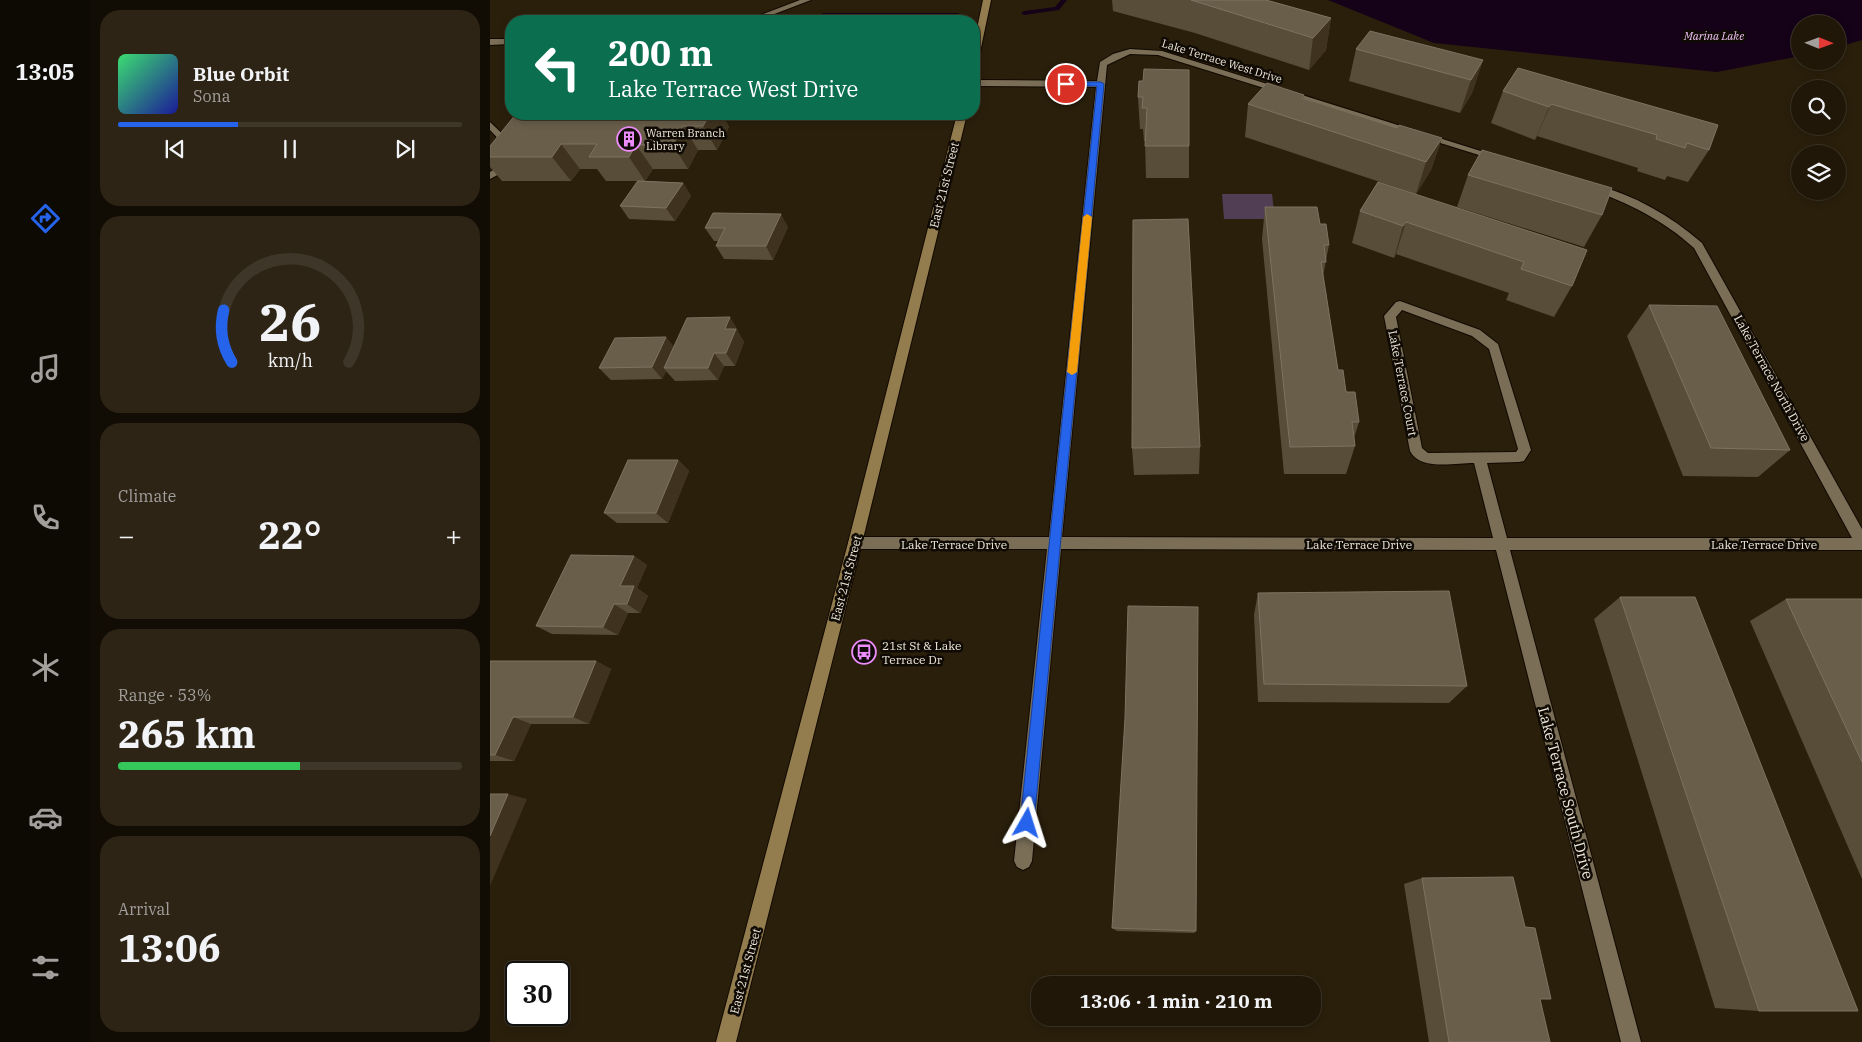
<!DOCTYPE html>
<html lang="en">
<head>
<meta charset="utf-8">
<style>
  :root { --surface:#201708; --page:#2d2416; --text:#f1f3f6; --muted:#a29f9c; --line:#3d3629; --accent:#2563eb }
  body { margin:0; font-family:"IBM Plex Serif",serif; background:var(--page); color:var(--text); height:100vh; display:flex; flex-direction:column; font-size:19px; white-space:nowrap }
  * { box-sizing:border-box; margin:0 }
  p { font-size:16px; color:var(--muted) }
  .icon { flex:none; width:28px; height:28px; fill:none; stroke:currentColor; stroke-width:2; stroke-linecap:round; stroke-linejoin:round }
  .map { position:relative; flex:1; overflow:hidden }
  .sheet { display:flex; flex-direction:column; gap:10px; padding:10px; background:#120d04; width:400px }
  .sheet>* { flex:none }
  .guide { position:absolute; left:15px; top:15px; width:475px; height:105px; border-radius:20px; box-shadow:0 2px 8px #0003,0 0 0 1px var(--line); background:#0b6e4f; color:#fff; overflow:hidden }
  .needle { width:32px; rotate:91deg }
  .tools { position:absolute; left:1301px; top:15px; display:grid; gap:10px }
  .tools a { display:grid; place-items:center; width:55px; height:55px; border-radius:50%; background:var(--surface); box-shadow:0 2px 8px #0003,0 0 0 1px var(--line); font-size:25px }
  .speed { position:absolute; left:15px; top:961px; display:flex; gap:10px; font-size:25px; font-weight:700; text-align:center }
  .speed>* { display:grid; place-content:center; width:65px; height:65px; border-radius:50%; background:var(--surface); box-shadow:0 2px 8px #0003,0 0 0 1px var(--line); line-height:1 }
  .speed .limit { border:2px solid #111; border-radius:8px; background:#fff; color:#111 }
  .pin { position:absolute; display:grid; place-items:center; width:42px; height:42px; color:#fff; margin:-21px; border:2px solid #fff; border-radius:50%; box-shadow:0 1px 5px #0007 }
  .me { position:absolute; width:55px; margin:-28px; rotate:6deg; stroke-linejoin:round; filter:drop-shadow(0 0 4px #0008) }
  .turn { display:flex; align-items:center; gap:18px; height:105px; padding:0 20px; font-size:22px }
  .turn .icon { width:65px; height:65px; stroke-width:2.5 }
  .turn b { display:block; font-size:35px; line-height:42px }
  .big { font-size:38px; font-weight:800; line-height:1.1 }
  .sheet .card { flex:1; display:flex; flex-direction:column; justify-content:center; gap:8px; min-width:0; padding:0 18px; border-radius:20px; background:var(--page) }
  .sheet .dial { align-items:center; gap:0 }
  .dial svg { height:130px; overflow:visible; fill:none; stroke:var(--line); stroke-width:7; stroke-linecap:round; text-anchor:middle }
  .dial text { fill:var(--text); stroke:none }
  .song { display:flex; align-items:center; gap:15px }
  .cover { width:60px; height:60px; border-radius:8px; background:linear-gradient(135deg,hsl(140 70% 55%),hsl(240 70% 35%)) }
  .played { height:5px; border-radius:2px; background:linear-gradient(90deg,var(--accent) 35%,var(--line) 35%) }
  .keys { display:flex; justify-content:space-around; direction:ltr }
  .heat { display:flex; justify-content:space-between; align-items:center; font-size:28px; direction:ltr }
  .charge { height:8px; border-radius:4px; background:linear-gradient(90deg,#34c759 53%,var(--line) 0) }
  .trip { position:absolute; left:541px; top:976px; width:290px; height:50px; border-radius:20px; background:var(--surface); box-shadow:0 2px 8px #0003,0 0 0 1px var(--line); font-weight:800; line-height:50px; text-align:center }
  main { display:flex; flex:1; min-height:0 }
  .tabs { display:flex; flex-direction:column; width:90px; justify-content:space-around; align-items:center; background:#0d0903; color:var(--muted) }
  .tabs .icon { width:35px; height:35px }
  .tabs .current { color:var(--accent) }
  .tabs b { font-size:22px; color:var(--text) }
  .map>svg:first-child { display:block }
</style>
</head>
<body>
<main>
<nav class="tabs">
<b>13:05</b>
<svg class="icon current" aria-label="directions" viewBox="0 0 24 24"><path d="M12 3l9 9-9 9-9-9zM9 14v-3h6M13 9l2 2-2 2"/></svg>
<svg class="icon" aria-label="music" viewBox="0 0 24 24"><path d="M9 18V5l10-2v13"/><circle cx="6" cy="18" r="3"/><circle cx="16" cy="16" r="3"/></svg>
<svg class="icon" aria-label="phone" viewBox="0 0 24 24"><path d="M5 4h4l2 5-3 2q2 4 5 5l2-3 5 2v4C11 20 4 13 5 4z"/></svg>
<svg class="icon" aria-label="climate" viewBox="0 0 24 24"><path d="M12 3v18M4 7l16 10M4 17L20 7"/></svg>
<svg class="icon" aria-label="car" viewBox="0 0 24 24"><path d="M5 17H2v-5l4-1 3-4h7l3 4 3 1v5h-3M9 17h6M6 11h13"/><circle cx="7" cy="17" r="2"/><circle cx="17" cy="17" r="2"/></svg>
<svg class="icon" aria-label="filters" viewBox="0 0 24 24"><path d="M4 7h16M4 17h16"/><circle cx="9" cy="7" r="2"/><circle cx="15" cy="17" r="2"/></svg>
</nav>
<section class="sheet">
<div class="card">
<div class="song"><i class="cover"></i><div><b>Blue Orbit</b><p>Sona</p></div></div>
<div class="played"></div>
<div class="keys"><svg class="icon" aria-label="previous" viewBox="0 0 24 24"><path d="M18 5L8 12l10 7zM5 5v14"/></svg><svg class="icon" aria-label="pause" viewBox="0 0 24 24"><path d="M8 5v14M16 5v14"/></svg><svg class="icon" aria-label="next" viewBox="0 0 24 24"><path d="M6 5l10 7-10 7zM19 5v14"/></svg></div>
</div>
<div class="card dial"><svg viewBox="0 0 100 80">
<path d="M14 69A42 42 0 1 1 86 69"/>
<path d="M14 69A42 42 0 0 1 9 37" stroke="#2563eb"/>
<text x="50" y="56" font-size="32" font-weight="700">26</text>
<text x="50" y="72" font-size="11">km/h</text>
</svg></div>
<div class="card"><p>Climate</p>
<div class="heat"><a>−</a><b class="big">22°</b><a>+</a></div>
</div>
<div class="card"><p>Range · 53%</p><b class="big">265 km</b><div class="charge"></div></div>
<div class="card"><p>Arrival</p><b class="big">13:06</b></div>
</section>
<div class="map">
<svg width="1372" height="1042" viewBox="0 0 1372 1042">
  <rect width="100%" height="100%" fill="#2a1f0b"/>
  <path fill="#513e54" d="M732,194H782L785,219H734Z"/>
  <path fill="#150219" d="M838,0H1372V40L1348,47V24H1310V56L1227,72L944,43Z"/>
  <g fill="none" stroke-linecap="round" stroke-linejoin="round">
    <path fill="#150219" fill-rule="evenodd" d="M571,0H577L569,10L534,15L531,13L534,11L565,7Z
      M333,13H468L471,15L468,17L331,16L330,15Z
      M43,14L220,15L223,17L220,19L41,17V15Z"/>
    <g stroke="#120900" stroke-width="2">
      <path id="service" d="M0,122L27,148L15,171L0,179V172L8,167L17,148L0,130Z"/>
    </g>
    <g stroke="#120900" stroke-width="2">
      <path id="minor" d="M310,0H321L266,21H255Z
        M0,39H21V44L0,45Z
        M640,49L672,51L1013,158L1005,160L668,55L640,54L617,65L572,537L1003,538L984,463C965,463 930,471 920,451L894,316L906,302L910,301L990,330L1008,344L1041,450L1034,461L1029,462L997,463L1017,538H1362L1204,248C1173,220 1139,203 1099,189V185L1103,184C1144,195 1180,215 1212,243L1372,529V550H1020L1151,1042H1131L1006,550L571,549L542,861L539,867L533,870L527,867L524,861L557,549H365L360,547L358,543L360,539L365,537H559L606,87L484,86V80L607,81L610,62L623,54ZM912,310L982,336L999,349L1028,449L1026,452L938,453L932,448L906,317Z"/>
    </g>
    <g stroke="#120900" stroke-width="2">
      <path id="secondary" d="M493,0H501L488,62L484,65V43Z
        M467,114H477L372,543L246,1042H226L358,543Z"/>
    </g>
    <use href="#service" fill="#7a6e57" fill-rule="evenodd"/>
    <use href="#minor" fill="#7a6e57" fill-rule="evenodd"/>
    <use href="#secondary" fill="#937d4f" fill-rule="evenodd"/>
  </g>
  <path fill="#584d38" d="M622,0H776L841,18L836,50L819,70L705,33L623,11Z
    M866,49L993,60L982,93L970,113L859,81Z
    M1028,68L1219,150L1198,182L1177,176L1175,180L1147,171L1148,168L1047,136L1045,140L1001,123L1013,91Z
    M649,81L699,146V178H656L655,141H654L653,129H650L648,97Z
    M814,95V98L907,128L952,138L941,170L926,194L755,137L758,104Z
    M26,114H232L239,127L227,150H208L198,169H163L155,181L193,183L201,196L185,221L139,219L130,206L147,181H116L107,169H90L81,181H12L0,167V146Z
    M978,175L1112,215L1094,247L967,207Z
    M888,182L1082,286L1064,317L1016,300L1019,293L906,254L904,258L862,243L870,211Z
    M775,207L830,224L839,245L833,276L848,370L869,422L864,438L865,446L856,474H794L772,239Z
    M298,227L283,260L234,259L226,246L228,241H224L215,228Z
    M1159,305L1300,450L1268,477L1193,476L1137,336Z
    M248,330V332L254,342L245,366H234L228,380L185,381L176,371L172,379L121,380L109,368Z
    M710,447L709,474L644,475L642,448Z
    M188,460L199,471L178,523H127L114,513Z
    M144,556L157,565L147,588L158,596L150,613H138L128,635L62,634L46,626Z
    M768,593L977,686L959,703L768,702L764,615Z
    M1130,597L1269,1011L1225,1008L1104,619Z
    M1296,599H1372V879L1260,621Z
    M0,661H106L121,669L99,724H41L24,761H0Z
    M932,878L1060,1042H939L914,884Z
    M622,928L706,931L704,933L627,931Z"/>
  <path fill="#3f331f" d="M841,18L836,50L819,70L823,38Z
    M993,60L982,93L970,113L981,80Z
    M1061,104L1047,136L1045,140L1059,107Z
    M214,114H232L239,127L227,150L213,126Z
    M193,126L208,150L198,169L183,145Z
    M952,138L941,170L926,194L936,162Z
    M71,144L90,169L81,181L62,157Z
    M146,145L163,169L155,181L139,157Z
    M193,183L201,196L185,221L176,208Z
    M291,214L298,227L283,260L276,246Z
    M916,222L906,254L904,258L913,226Z
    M240,317L248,330V332L254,342L245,366L236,353L235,329Z
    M176,337L186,349L174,368L176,371L172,379L162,367Z
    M224,353L234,366L228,380L218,368Z
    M188,460L199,471L178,523L166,513Z
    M144,556L157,565L147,588L158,596L150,613L137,604L130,586Z
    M124,604L138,613L128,635L113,627Z
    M106,661L121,669L99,724L83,717Z
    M23,717L41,724L24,761L5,755Z
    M18,794L37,799L0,886V836Z"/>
  <path fill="#695e4a" stroke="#7e7361" d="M701,0H776L841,18L823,38Z
    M880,31L993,60L981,80L866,49Z
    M1028,68L1228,125L1219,150L1197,143L1195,148L1166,139L1167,135L1061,104L1059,107L1013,91Z
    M654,69L699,70V146H655L657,108H652L653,97H648L649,81H653Z
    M777,83L814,95L812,98L835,105L907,128L909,125L952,138L936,162L758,104Z
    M26,114H220L213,126H193L183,145H146L139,157H99L107,144H71L62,157H0V146Z
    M992,150L1122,188L1112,215L978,175Z
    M148,181L193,183L176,208L130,206Z
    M888,182L1097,250L1082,286L1031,269L1034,262L916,222L913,226L870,211Z
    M775,207H827L830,224H836L839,245H834L836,262H831L848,370H853L856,392H865L869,422H862L865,446L800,447Z
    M223,213L291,214L276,246H226L235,228H215Z
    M698,219L710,447L642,448L643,220Z
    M1159,305L1227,306L1300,450L1221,448Z
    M240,317L235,329H246L236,353H224L218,368H174L197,318Z
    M176,337L162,367L109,368L125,338Z
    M138,460H188L166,513H114Z
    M81,555L144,556L130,586H144L137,604H124L113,627L46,626Z
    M959,591L977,686L774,684L768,593Z
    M1130,597H1205L1368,1011H1269Z
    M1296,599H1372V762Z
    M638,606L708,607L706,931L622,928L635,718Z
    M0,661H106L83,717H23L5,755H0Z
    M0,794H18L0,836Z
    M1023,877L1035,927L1045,928L1061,999H1050L1060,1042H959L932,878Z"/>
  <path fill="#2563eb" stroke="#184099" d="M573,82H611L614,84L544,823L542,828L537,830L532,828L530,823L607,86H576L572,84Z"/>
  <path fill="#f59e0b" d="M597,214L602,217L587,372L582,375L577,372L593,217Z"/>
  <defs>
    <g id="building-ring" transform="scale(1.25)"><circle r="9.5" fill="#0f0a03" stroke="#ec8cfa" stroke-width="1.5"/><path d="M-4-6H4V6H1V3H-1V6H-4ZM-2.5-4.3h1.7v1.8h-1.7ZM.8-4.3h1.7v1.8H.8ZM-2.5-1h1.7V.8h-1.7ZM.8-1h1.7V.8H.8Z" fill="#ec8cfa"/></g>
    <g id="bus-ring" transform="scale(1.25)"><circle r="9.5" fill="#0f0a03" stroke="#ec8cfa" stroke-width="1.5"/><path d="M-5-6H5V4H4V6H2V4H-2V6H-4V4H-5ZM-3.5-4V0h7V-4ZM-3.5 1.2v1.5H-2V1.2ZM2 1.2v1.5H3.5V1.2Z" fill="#ec8cfa"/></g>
  </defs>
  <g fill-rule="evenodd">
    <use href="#building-ring" x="139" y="139"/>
    <use href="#bus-ring" x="374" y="652"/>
  </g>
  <g text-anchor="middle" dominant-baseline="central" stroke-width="5" stroke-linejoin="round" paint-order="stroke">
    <g font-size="11" font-style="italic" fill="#f2c2f8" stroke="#0f0a03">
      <text x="1224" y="36">Marina Lake</text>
    </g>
    <g font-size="11" fill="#efe9dc" stroke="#0f0a03">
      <text transform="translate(732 61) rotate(17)">Lake Terrace West Drive</text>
    </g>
    <g font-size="11" fill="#efe9dc" stroke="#0f0a03" text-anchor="start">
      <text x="156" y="133">Warren Branch<tspan x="156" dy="13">Library</tspan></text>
    </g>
    <g font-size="12" fill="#efe9dc" stroke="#0f0a03">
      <text transform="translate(454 185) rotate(-76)">East 21st Street</text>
      <text transform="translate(1282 378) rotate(61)">Lake Terrace North Drive</text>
      <text transform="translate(913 383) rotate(79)">Lake Terrace Court</text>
      <text x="464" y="544">Lake Terrace Drive</text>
      <text x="869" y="544">Lake Terrace Drive</text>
      <text x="1274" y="544">Lake Terrace Drive</text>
      <text transform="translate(356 578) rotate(-75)">East 21st Street</text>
      <text transform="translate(255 971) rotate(-75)">East 21st Street</text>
    </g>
    <g font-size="12" fill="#efe9dc" stroke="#0f0a03" text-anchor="start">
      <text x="392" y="645">21st St &amp; Lake<tspan x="392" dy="14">Terrace Dr</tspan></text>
    </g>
    <g font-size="15" fill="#efe9dc" stroke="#0f0a03">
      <text transform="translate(1076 793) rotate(75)">Lake Terrace South Drive</text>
    </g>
  </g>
</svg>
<div class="tools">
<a><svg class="needle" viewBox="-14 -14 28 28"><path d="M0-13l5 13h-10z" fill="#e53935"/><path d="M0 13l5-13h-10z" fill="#a29f9c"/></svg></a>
<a><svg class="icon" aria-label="search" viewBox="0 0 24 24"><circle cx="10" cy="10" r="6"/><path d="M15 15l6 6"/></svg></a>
<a><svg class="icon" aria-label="layers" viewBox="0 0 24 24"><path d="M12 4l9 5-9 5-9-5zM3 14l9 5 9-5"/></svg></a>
</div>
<div class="speed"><div class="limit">30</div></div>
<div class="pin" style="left:576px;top:84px;background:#d93025"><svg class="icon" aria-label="arrive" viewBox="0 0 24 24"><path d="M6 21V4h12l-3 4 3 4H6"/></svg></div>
<svg class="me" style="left:537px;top:823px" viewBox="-20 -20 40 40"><path d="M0-17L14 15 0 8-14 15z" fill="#2563eb" stroke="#fff" stroke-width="4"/></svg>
<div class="trip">13:06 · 1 min · 210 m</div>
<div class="guide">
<div class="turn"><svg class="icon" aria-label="left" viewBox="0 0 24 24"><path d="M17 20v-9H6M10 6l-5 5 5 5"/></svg><div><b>200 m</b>Lake Terrace West Drive</div></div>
</div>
</div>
</main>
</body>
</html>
